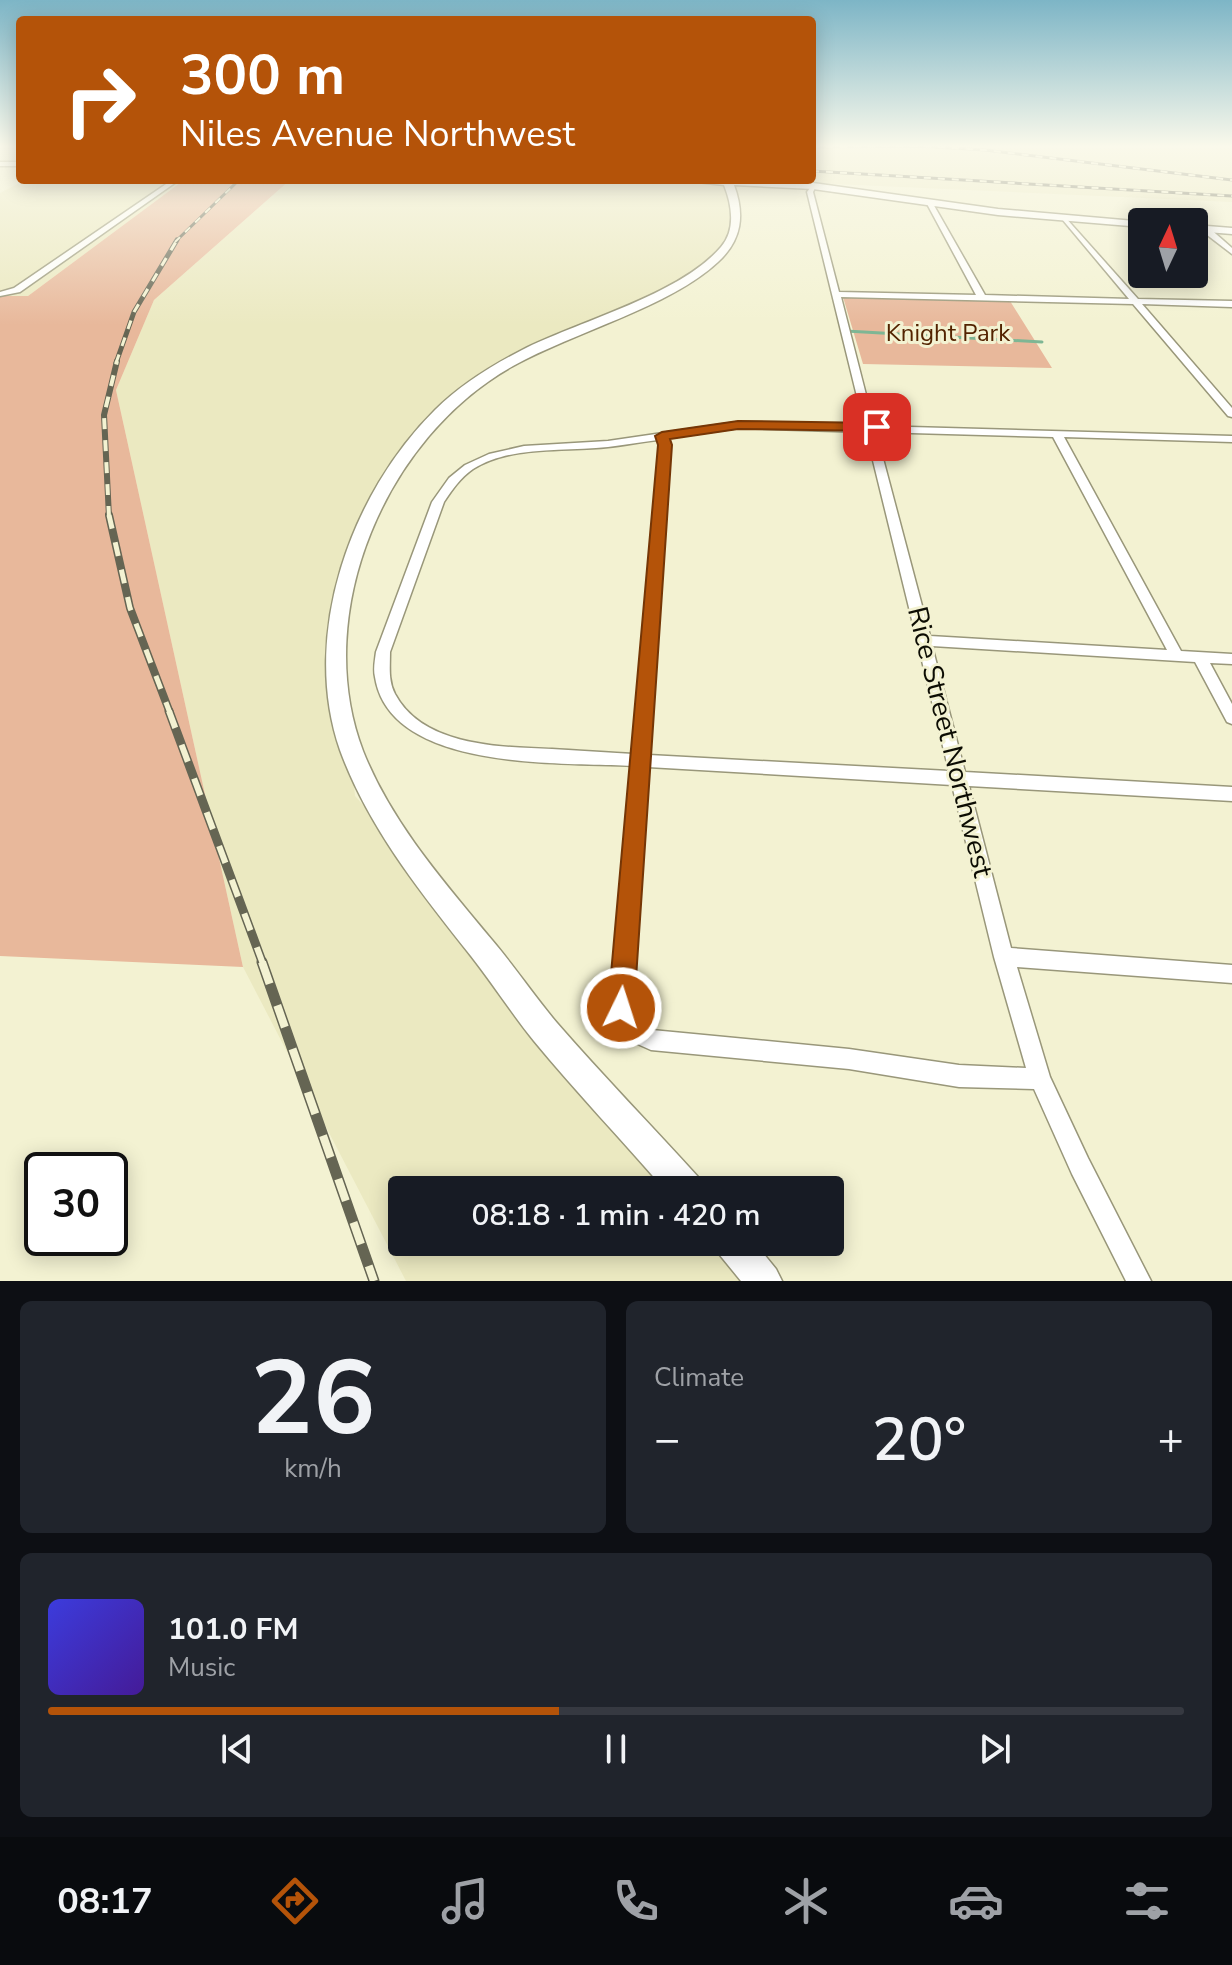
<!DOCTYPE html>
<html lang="en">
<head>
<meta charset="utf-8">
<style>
  :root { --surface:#171b24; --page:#20242c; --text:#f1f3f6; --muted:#9ea1a6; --line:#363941; --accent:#b45309 }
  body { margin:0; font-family:"Nunito Sans",sans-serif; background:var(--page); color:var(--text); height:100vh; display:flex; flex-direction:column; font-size:30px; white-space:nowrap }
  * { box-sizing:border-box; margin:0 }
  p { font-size:26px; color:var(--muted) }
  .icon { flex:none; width:44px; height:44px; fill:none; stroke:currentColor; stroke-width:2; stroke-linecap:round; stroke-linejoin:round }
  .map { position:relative; height:1281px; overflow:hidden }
  .details { display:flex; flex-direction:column; gap:20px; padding:20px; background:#0d0f14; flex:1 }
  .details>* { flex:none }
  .banner { position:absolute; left:16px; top:16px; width:800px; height:168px; border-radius:8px; box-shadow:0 4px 20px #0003; background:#b45309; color:#fff; overflow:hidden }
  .needle { width:52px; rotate:4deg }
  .tools { position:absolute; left:1128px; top:208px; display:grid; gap:16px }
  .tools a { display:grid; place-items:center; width:80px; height:80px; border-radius:8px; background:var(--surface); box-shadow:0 4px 20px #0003; font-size:40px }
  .speed { position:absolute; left:24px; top:1152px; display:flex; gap:16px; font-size:40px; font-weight:700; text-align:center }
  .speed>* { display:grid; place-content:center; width:104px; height:104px; border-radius:50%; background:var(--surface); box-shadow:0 4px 20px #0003; line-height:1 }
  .speed .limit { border:4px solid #111; border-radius:12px; background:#fff; color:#111 }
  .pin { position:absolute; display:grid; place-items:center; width:68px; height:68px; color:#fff; margin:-34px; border-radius:16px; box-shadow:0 4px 12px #0006 }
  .me { position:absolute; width:88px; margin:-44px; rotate:4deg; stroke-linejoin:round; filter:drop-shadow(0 0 6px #0008) }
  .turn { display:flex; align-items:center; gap:28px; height:168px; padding:0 32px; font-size:36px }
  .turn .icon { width:104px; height:104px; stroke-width:2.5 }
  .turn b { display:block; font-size:56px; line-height:68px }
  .big { font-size:60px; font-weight:600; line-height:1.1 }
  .details .tile { flex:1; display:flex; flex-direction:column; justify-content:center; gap:12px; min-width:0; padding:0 28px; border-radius:12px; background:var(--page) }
  .details .dial { align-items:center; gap:0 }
  .dial b { font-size:104px; line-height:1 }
  .song { display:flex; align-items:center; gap:24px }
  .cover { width:96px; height:96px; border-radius:12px; background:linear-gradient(135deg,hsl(240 70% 55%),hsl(260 70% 35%)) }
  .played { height:8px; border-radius:4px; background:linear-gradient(90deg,var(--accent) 45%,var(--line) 45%) }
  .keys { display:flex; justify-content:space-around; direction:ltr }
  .heat { display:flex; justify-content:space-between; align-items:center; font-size:44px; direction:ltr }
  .details .tiles { flex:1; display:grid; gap:20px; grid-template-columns:1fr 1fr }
  .tile:last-child { grid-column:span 2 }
  .trip { position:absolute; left:388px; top:1176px; width:456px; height:80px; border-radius:8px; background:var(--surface); box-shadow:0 4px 20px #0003; font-weight:600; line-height:80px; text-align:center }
  .menu { display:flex; height:128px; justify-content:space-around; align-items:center; background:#090b0e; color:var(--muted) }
  .menu .icon { width:56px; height:56px }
  .menu .on { color:var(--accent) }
  .menu b { font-size:36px; color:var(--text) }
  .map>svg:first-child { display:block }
</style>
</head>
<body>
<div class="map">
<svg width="1232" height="1281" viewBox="0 0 1232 1281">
  <rect width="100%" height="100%" fill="#f3f2d2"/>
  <path fill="#ebe9c1" d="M812,146H1232V202L746,180H812Z
    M25,180H184L28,296H0V193Z
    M290,180H729L737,237L689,277L466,388L370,498L337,611L355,796L570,1035L696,1190H402V1242H739L771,1281H406L243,967L116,390L154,300Z"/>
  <path fill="#e8b89b" d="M184,180H290L154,300L116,390L243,967L0,956V296H28Z
    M843,297L1010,301L1052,368L863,364Z"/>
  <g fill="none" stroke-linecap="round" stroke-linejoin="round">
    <path stroke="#7eb694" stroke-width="3" d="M846,331L1042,342"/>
    <g stroke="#99977a" stroke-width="3">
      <path id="street" d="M0,162H20V166H0Z
        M172,180H179L20,292L0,296V292L14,288Z
        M813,184L816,186L813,192L839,292L976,295L926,202L929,200L932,202L985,295L1129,299L1062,219L1064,216L1138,299L1232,301V307L1142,304L1232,408V417L1228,416L1133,304L841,297L874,426L1232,436V442L1064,437L1181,651L1232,654V664L1210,663L1232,704V724L1227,722L1195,662L932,646L965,772L1232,787V801L969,786L1011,948L1232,965V983L1017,967L1050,1077L1088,1158L1151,1281H1126L1072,1174L1034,1089L959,1087L849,1069L651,1050L624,1038L611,1008L632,766C561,762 390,772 375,677C373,669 375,660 376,652L432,502L449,478L465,465L489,454L524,446L608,441L738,422L864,425L807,192ZM738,428L866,432L949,771L649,755L670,445L668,438ZM876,432L1053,437L1167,650L930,636ZM658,440L660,445L633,754C606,752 579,751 552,749C502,747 423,747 395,694C388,680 390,667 390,652L444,502C452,490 460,478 473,469C512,445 564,452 608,447C625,445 641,442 658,440ZM648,767L952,785L994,957L1026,1068L959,1065L849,1049L652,1030L638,1024L631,1008Z
        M1202,227H1208L1232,248V254L1202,231Z"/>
    </g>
    <g stroke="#99977a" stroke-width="3">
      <path id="secondary" d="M679,180L813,183L998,209L1146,222H1142V227L998,215L813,189L734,185C745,215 742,240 718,262C670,307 574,332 513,366C387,436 310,612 363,751C391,822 444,882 492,940C515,967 534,996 557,1023C603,1076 652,1126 699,1178L704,1190H665C622,1140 576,1092 534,1041C512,1014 493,984 471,956C421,893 368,827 340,750C300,635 351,493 435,410C460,385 491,366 522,350C579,321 680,295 721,247C736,230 732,205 724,185Z
        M1194,225L1232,228V234L1194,231Z
        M714,1242H754L776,1269L782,1281H741L719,1254Z"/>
    </g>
    <use href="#street" fill="#fff" fill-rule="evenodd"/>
    <use href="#secondary" fill="#fff" fill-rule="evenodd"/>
    <g stroke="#656553" stroke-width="3">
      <path id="rail-far5" d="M812,147L918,146L985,150L1232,180
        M812,171L1232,196
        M175,242L239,180"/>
    </g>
    <g stroke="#656553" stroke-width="5">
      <path id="rail-far4" d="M116,363L134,312L177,240"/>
    </g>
    <g stroke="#656553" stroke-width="6">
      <path id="rail-far3" d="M109,517L104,415L117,361"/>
    </g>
    <g stroke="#656553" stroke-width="8">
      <path id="rail-far2" d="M109,515L130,608L170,713"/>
    </g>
    <g stroke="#656553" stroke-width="9">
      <path id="rail-far1" d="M169,711L263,964"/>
    </g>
    <g stroke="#656553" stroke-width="11">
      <path id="rail" d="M262,962L374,1281"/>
    </g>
    <use href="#rail-far5" stroke="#f3f2d2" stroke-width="2" stroke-dasharray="7" stroke-linecap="butt"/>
    <use href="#rail-far4" stroke="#f3f2d2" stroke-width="3" stroke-dasharray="9" stroke-linecap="butt"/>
    <use href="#rail-far3" stroke="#f3f2d2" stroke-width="4" stroke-dasharray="11" stroke-linecap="butt"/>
    <use href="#rail-far2" stroke="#f3f2d2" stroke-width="5" stroke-dasharray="14" stroke-linecap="butt"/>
    <use href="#rail-far1" stroke="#f3f2d2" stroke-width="6" stroke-dasharray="18" stroke-linecap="butt"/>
    <use href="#rail" stroke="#f3f2d2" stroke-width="8" stroke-dasharray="23" stroke-linecap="butt"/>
  </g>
  <linearGradient id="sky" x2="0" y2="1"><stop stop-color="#7db5c6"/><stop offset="0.45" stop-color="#faf9eb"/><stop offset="1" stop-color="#faf9eb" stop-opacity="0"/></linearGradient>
  <rect width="1232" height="325" fill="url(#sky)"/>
  <path fill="#b45309" stroke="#753606" stroke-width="2" d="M738,421L877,423L884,427L877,431L738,429L670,439L672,445L634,1008L630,1017L621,1021L611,1017L608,1008L658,445L655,436L662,432Z"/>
  <g text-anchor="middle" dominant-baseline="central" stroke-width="6" stroke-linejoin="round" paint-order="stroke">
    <g font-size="24" fill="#532300" stroke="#f3f2d2">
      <text x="948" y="333">Knight Park</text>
    </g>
    <g font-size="28" fill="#0c0c03" stroke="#f3f2d2">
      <text transform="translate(950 742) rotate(76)">Rice Street Northwest</text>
    </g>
  </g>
</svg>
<div class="tools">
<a><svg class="needle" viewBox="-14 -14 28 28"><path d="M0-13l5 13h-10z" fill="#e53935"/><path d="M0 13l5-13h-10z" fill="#9ea1a6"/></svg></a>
</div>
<div class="speed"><div class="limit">30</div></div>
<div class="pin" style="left:877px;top:427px;background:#d93025"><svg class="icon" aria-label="arrive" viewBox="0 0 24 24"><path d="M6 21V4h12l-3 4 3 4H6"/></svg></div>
<svg class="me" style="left:621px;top:1008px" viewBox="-20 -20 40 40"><circle r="17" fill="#b45309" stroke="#fff" stroke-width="3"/><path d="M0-11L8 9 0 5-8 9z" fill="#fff"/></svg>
<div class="trip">08:18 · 1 min · 420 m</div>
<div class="banner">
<div class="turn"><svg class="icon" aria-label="right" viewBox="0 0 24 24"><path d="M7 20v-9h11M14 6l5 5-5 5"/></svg><div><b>300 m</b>Niles Avenue Northwest</div></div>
</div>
</div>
<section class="details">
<div class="tiles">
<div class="tile dial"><b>26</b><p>km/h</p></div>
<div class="tile"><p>Climate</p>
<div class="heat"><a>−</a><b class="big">20°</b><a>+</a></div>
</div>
<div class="tile">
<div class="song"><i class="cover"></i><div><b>101.0 FM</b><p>Music</p></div></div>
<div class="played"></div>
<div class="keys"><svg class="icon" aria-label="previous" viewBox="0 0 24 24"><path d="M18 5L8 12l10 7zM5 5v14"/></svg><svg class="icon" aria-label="pause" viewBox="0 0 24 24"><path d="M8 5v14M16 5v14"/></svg><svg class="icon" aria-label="next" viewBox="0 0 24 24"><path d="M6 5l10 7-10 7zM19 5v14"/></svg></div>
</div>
</div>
</section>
<nav class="menu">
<b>08:17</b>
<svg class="icon on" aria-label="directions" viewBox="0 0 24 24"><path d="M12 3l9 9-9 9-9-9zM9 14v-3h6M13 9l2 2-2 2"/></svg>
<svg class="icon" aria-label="music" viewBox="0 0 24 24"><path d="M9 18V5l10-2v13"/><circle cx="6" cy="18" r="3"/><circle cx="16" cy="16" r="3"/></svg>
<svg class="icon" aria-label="phone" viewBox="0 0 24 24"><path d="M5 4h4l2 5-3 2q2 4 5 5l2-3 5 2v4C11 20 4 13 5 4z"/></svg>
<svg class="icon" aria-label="climate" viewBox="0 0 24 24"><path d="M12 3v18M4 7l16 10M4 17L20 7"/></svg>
<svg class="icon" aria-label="car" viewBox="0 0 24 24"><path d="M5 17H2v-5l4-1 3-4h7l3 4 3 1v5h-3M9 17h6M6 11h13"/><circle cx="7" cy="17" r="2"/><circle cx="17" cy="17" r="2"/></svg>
<svg class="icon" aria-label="filters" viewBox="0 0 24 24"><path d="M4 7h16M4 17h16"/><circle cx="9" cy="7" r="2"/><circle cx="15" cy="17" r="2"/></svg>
</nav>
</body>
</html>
